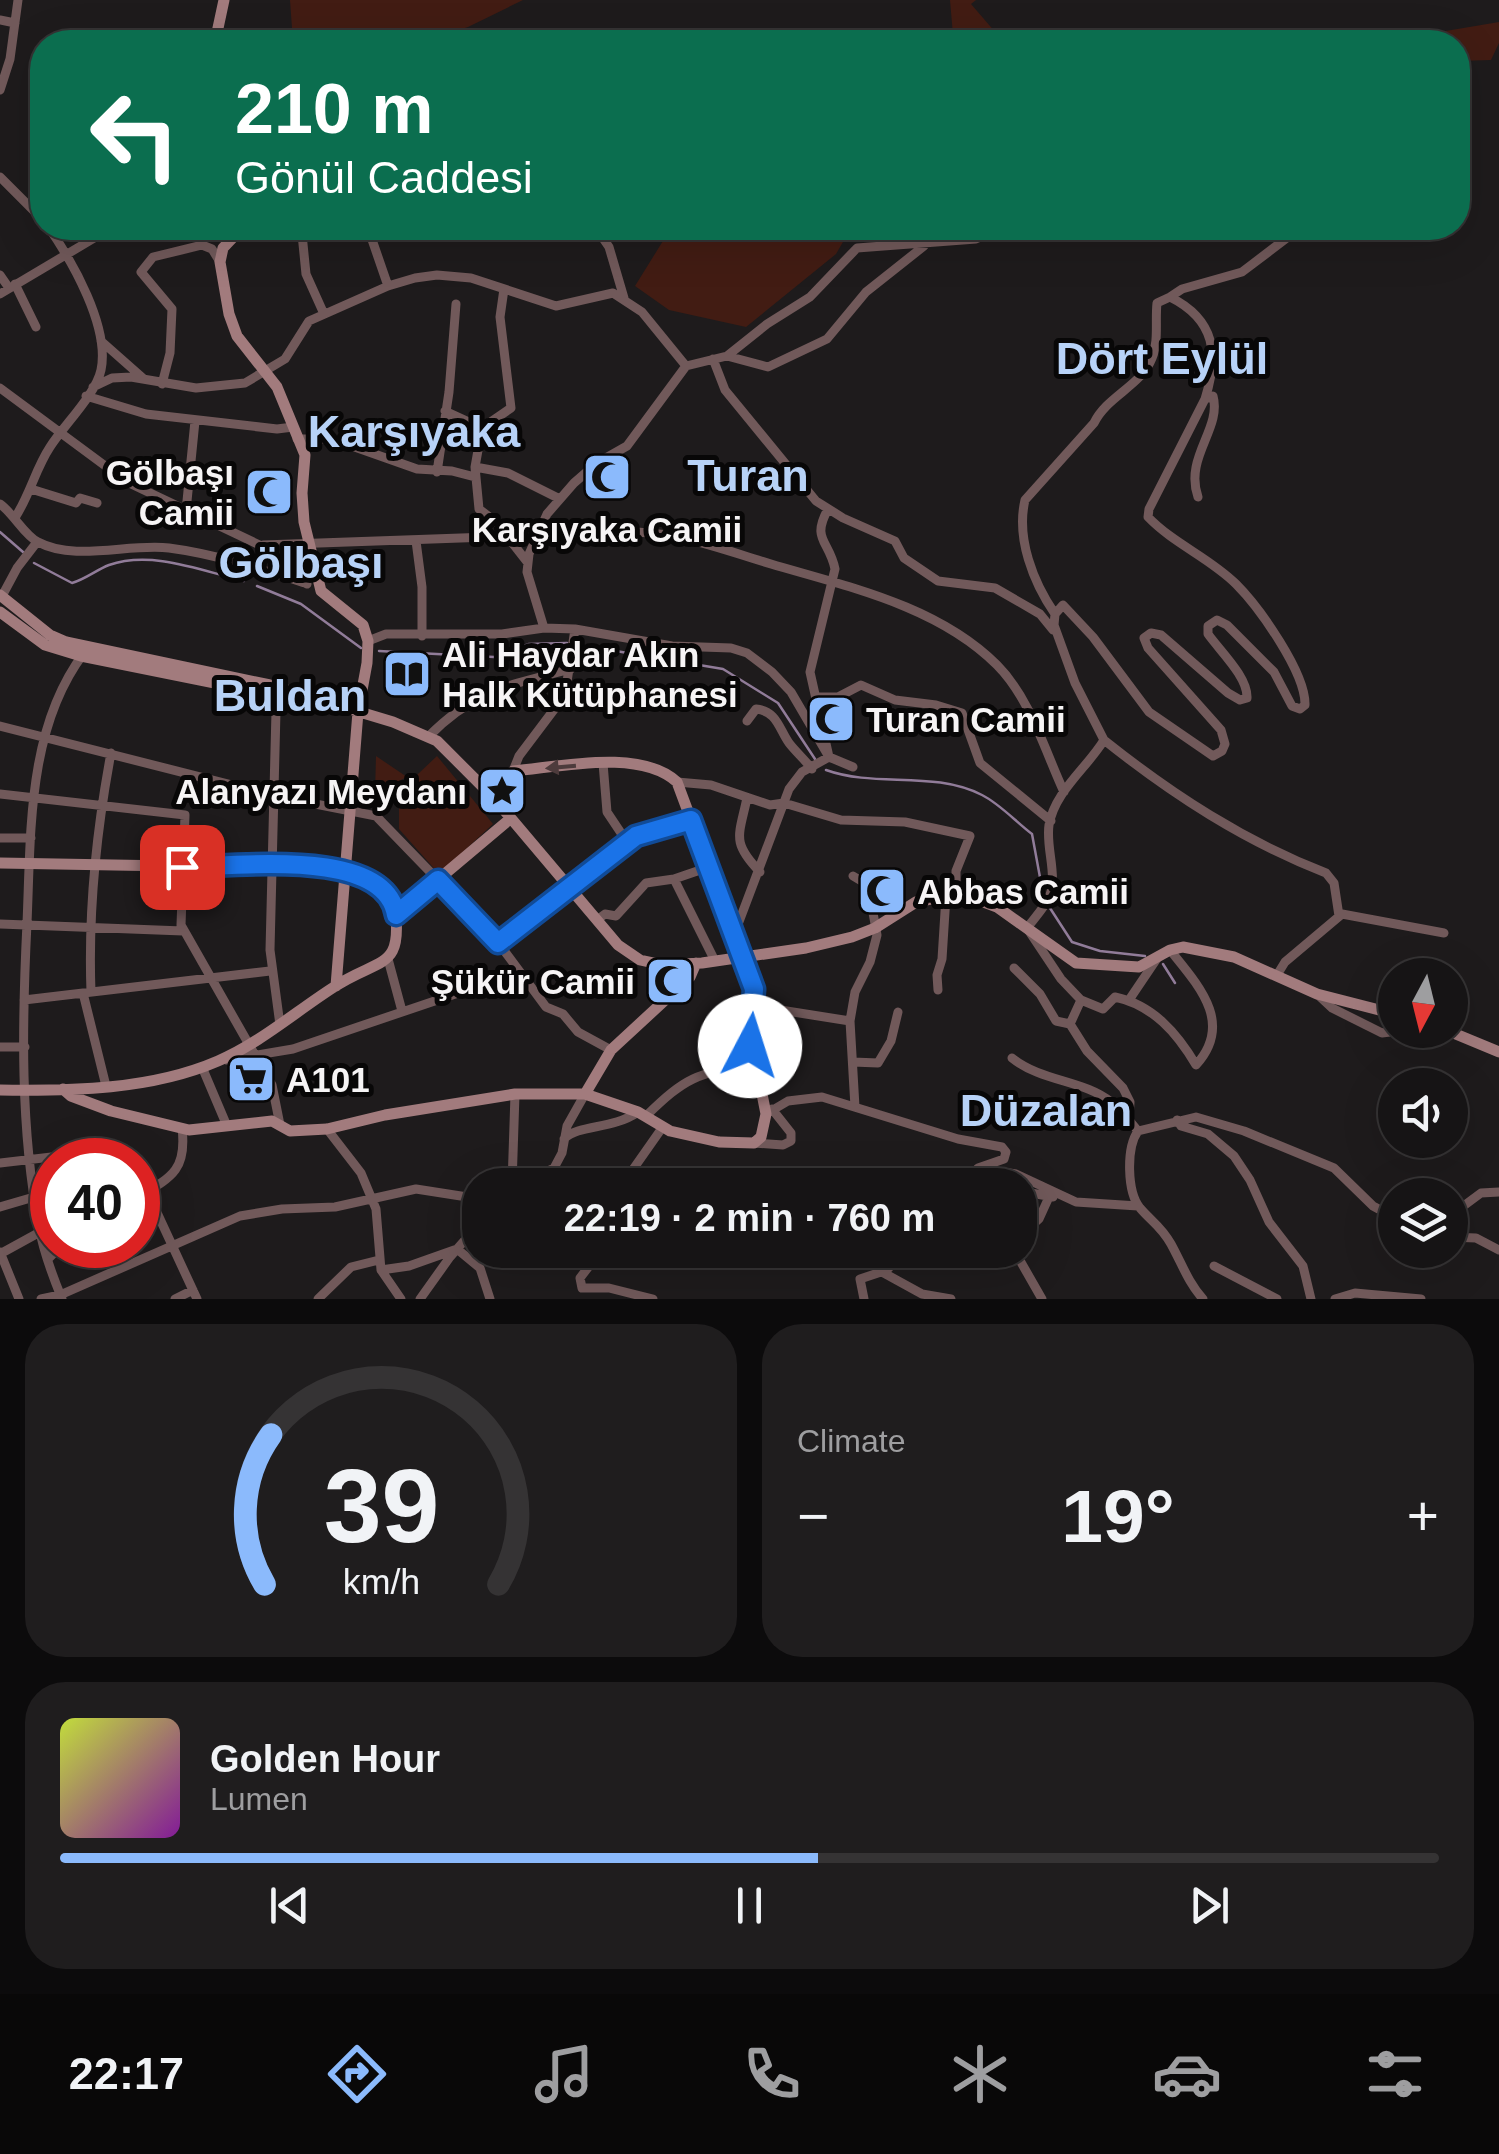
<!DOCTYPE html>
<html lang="en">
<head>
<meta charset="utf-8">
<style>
  :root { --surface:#161415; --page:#1f1d1e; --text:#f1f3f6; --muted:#9e9ea0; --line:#353334; --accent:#8bbafc }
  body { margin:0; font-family:Helvetica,sans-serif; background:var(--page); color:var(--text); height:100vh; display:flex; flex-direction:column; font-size:38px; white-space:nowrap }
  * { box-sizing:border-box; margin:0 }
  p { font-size:32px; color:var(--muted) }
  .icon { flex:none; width:55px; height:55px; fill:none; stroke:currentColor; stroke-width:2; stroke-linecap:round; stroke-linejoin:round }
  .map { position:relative; height:1299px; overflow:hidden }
  .side { display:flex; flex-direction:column; gap:25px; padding:25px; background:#0c0b0c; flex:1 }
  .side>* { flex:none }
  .hud { position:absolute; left:30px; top:30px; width:1440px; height:210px; border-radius:40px; box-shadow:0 10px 40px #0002,0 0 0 2px var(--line); background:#0b6e4f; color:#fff; overflow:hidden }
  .needle { width:65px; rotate:187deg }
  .fabs { position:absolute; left:1378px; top:958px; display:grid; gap:20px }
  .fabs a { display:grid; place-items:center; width:90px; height:90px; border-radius:50%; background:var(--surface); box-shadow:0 10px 40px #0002,0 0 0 2px var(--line); font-size:50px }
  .speed { position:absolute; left:30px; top:1138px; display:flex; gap:20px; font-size:50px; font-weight:700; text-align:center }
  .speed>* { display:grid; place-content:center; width:130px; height:130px; border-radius:50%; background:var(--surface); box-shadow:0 10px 40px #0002,0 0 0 2px var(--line); line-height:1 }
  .speed .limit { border:15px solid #d22; background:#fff; color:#111 }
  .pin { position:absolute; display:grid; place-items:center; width:85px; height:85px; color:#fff; margin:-42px; border-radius:20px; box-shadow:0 5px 15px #0006 }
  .me { position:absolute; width:110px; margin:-55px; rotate:5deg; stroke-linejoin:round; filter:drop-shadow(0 0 8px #0008) }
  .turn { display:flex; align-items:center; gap:35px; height:210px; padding:0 40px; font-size:45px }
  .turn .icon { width:130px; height:130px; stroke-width:2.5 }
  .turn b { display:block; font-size:70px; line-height:85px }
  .big { font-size:75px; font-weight:700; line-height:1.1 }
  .side .card { flex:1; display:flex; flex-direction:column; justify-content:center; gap:15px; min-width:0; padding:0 35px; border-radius:40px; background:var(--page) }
  .side .dial { align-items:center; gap:0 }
  .dial svg { height:260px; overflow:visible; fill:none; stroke:var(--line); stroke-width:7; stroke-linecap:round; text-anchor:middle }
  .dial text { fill:var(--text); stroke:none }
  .song { display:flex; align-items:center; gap:30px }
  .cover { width:120px; height:120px; border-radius:15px; background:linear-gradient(135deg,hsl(70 70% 55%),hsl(290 70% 35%)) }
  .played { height:10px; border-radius:5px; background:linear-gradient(90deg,var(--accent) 55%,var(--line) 55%) }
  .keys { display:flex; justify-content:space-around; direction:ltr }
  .heat { display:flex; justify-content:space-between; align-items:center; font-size:55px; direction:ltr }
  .side .tiles { flex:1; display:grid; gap:25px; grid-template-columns:1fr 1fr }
  .card:last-child { grid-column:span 2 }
  .trip { position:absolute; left:462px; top:1168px; width:575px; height:100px; border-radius:40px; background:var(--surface); box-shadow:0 10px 40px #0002,0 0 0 2px var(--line); font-weight:700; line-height:100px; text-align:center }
  .menu { display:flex; height:160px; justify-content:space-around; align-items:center; background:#090808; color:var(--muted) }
  .menu .icon { width:70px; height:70px }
  .menu .on { color:var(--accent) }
  .menu b { font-size:45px; color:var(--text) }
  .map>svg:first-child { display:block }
</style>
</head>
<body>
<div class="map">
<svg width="1499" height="1299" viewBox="0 0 1499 1299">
  <rect width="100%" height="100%" fill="#1e1b1c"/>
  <path fill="#421c13" d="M290,0H523L468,27L421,42H293Z
    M950,0H976L971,4L996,33L991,42H949L953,35Z
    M1499,22V43L1491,60L1458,61V42H1404L1416,36Z
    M671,228H851L836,254L746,327L669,310L635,286Z
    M376,756L407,777L375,793Z
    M437,756L493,824L439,874L399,829V792Z"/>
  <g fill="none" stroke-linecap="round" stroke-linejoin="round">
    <path stroke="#917c99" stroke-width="2.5" d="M0,532L23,552
      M34,563L72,583C86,579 96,570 109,565C152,550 202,571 244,581
      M257,586L301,604L361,648
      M586,646L723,669L778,703L815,759
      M379,651L494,657L529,644L567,643
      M826,770C876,788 933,770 982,795C1000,804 1016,822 1032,834L1044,899
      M1048,905L1072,942L1100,951L1145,956
      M1163,964L1175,983"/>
    <path stroke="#71595a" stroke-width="9" d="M0,20L15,23
      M0,90L10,59L18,0
      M0,177L42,219
      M368,228L388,286
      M596,228L609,247L624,298
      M237,236C256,231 285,222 302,234L306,274L324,314
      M0,275L9,288
      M15,284L36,327
      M0,294L111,228
      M1170,297L1182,289L1242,272L1300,228
      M101,341L144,379
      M727,356L768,367L827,339L866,292L924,246
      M713,359L725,390L816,501L843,518L895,541L904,558L938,581L995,588L1040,614L1053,630
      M162,384L170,353L172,309L141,272L153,257L202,245L212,249L220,262
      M93,387L112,378L131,377L196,388L245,383L285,359L309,321L388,286L415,278L437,275L471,278L556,306L613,293L642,312L686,366
      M0,388L127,482L289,559L307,584
      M86,396L146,414L277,429L293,427
      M445,411L482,428L475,467L479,509L496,522L528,563
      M482,428L511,408L500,317L504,289
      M297,439H332L417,469L452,471L475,477
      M475,467L508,473L560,499
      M437,472L449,392L456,304
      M31,489L76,503L80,498L97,503
      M0,504C14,514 24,535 38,542C75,562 129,543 169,548C215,554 261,569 305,583
      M186,511L195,421
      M16,516C30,494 36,468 50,447C64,425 96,394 101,370C110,327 72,261 49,228
      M416,541L422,587V636
      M263,545L518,536C544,526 551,533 577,531C607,530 638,531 668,535C703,541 737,554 771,564C849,587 938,606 997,665C1030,698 1045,751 1064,792
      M2,596L17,568L37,542
      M1055,614C1033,582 1016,538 1025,500L1094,423C1107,396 1141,386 1152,358C1159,341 1155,321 1157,303L1170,297C1216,320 1219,355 1205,399
      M544,628L527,572L529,554L547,514L574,483L597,463L627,446L686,366L727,356L767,324L810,297L857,248L976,239L1000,228
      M368,641L386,634H502L544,628L575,629L672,646L731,648L747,653L772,672L791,692L829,757L853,767
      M279,690L276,711L270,950L280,1025
      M816,697H838L861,685L895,700L936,705L962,713L980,763L1051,821
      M747,721L756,709C777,711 779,729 789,743C796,752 805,760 812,769
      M0,726L275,796L376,816L497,941L546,1007L563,1014L578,1032L611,1050
      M428,737C474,690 510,685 571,669
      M1104,740C1173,795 1244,841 1326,873L1334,883L1339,916
      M603,763L607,812L627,842
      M513,771L519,756L565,695L575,629
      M677,782L711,785L770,805L784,803L841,820L905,822L970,836L956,871V897
      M0,794L185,815L181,925L272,1085L280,1125
      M747,798C739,836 731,842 760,872
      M0,838H31
      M853,876L868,885L877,935L870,962L855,992L850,1021L855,1107
      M674,879L715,961
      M597,920L605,914L616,916L646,883L674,879L709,867
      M0,924L183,931
      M734,935L789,789L802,772L829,757L810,672L835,569C829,540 811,540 828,509
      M499,943L637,836L691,820
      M388,959L402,1011
      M1014,968L1040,994L1056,1021L1070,1024
      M1277,975L1285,962L1342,914L1444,933
      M938,990L937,975L942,959L946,896
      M91,992C88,911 96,833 111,753
      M83,993L106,1086
      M1317,994L1332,1008L1382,1033L1390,1032L1395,1026
      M24,1000L270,971
      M1081,1000L1103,1009L1115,997C1153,1005 1177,1033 1196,1065C1234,1023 1199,986 1170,950
      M1129,1000L1158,957
      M755,1006L850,1021
      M0,1047H25
      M1012,1058C1042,1082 1084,1080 1111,1102C1117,1107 1123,1114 1129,1120
      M227,1060L293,1049L520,972
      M853,1062L878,1063L891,1041L898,1012
      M202,1067L227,1126
      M766,1114L788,1101L822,1097L958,1139L1002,1147L1006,1152L1004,1159L978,1168
      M646,1116C686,1077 696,1074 750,1064
      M1177,1120L1181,1126L1208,1134L1234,1156L1250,1180L1269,1222L1303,1266L1311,1299
      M327,1129L361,1173L376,1209L381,1270L401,1299
      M1138,1131L1129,1120L1130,1102L1123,1088L1087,1051L1070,1024L1081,1000L1061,979L1027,928C1036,916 1049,903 1052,888C1055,868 1046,845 1049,825C1055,791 1087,768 1104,740L1075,683L1054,625L1055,614L1063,605L1093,637L1149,712L1213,756L1222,751L1225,744L1221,730L1148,648L1144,638L1151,633L1161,635L1228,693L1240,700L1247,698C1248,677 1220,651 1208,634V626L1217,620L1227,625L1274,672L1292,706L1300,709L1305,705C1306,673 1259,607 1236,584C1210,558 1174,544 1148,517L1149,509L1205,399L1213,396C1222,429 1184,457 1198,497
      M564,1139C579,1124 612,1130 638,1112
      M754,1143L783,1145L791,1141V1133L772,1109
      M0,1163L111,1150
      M512,1185L515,1094
      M519,1185L554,1168L562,1153L567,1126L585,1094
      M622,1185L662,1128
      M963,1185L978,1168L1016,1174L1076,1202L1138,1206
      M153,1188V1204L197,1299
      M1020,1191L1053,1197
      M138,1197C172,1177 187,1170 182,1128
      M0,1207L34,1197
      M1450,1216L1481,1193L1499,1192
      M1020,1236L1039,1219L1049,1197
      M1450,1237L1476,1238L1499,1250
      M674,1250H693
      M1014,1250L1042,1299
      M0,1252L19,1299
      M0,1254L40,1232
      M49,1258L62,1245
      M593,1261L580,1278L582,1288H609L653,1299
      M1214,1266L1277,1299
      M381,1270L409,1266L457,1249L480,1268L490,1299
      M882,1272L922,1294L951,1299
      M41,1299L60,1295L240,1216L282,1209L335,1207L416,1189L480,1199
      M62,1299C53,1277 43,1250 39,1227C20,1127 22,1024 27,923C31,833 27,728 84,653
      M175,1299L193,1290
      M318,1299L351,1267L379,1260
      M420,1299L450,1257L480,1223
      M864,1299L860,1279L887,1270L905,1250
      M1203,1299C1188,1282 1182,1264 1171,1244C1161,1226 1152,1222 1140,1208C1127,1192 1126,1148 1138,1131L1196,1117L1244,1131L1334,1168L1373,1206L1395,1218
      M1335,1299L1355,1293L1421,1299"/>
    <path stroke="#a27b7d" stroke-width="11" d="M215,42L224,0
      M242,228L223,248L220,262L229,314L237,336L277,387L305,455L302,493L304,522L321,591L363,625L368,641L367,663L358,712L336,986
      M0,595L50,635L66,642L270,685L393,722L437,741L493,797L618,945L640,960L663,965L702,963L806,948L852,937L875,928L916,902L946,896L973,898L997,907L1076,963L1139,967L1170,950L1183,947L1234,957L1317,994L1395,1014
      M0,612L45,645L81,656L269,694L279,690
      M0,863L344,869L363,876L394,901C405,972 381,956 334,987C295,1012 260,1043 218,1061C151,1090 72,1091 0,1090
      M396,915L510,819
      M1446,1030L1499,1052
      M63,1089L71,1096L111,1111L189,1130L272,1121L290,1131L327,1129L385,1115L515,1094H585L638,1112L670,1131L719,1142L754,1143L761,1137L766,1114L762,1094L750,1064L754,989L677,782C640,748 559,767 513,771L493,797
      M585,1094L611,1050L690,977L696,963"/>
  </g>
  <defs><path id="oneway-solid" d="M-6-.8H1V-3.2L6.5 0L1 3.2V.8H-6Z" transform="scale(2.5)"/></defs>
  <use fill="#4d3b3c" href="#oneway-solid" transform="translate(561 767) rotate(175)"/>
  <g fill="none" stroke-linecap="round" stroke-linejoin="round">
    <g stroke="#114b97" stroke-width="25">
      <path id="route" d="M182,867C234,867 385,846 396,915L438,880L498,943L636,836L691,820L754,989L750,1046"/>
    </g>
    <use href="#route" stroke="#1a73e8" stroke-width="18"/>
  </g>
  <defs>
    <g id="mosque-square" transform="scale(2.5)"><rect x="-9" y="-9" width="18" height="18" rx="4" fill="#8bbafc" stroke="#080707"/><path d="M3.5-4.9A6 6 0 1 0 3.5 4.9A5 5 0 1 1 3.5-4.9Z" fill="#111"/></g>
    <g id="library-square" transform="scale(2.5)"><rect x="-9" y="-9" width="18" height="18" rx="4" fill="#8bbafc" stroke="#080707"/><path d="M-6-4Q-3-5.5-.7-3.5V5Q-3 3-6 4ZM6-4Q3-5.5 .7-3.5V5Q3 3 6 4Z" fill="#111"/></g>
    <g id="sight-square" transform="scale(2.5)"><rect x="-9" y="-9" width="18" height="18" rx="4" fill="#8bbafc" stroke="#080707"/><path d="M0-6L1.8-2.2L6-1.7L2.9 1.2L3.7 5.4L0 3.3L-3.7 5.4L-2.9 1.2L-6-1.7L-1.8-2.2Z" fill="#111"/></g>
    <g id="supermarket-square" transform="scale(2.5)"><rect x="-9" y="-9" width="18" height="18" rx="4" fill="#8bbafc" stroke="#080707"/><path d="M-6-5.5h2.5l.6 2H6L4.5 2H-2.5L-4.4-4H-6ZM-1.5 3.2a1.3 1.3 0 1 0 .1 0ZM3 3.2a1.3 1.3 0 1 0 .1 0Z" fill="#111"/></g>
  </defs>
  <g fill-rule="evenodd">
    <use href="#mosque-square" x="607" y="477"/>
    <use href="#mosque-square" x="269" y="492"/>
    <use href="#library-square" x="407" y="674"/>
    <use href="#mosque-square" x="831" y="719"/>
    <use href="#sight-square" x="502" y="791"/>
    <use href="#mosque-square" x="882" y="891"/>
    <use href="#mosque-square" x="670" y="981"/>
    <use href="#supermarket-square" x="251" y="1079"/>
  </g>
  <g text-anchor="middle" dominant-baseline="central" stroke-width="10" stroke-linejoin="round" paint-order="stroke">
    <g font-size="35" font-weight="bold" fill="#f6f4f5" stroke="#080707" text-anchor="start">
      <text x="234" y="472" text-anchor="end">Gölbaşı<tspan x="234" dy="40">Camii</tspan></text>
      <text x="607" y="529" text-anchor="middle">Karşıyaka Camii</text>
      <text x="442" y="654">Ali Haydar Akın<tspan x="442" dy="40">Halk Kütüphanesi</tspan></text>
      <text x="866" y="719">Turan Camii</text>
      <text x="467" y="791" text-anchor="end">Alanyazı Meydanı</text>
      <text x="917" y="891">Abbas Camii</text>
      <text x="635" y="981" text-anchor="end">Şükür Camii</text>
      <text x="286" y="1079">A101</text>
    </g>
    <g font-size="45" font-weight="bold" fill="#b7d2f7" stroke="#080707">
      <text x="1162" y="358">Dört Eylül</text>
      <text x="414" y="431">Karşıyaka</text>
      <text x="748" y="475">Turan</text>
      <text x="301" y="562">Gölbaşı</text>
      <text x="290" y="695">Buldan</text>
      <text x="1046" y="1110">Düzalan</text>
    </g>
  </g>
</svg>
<div class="fabs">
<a><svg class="needle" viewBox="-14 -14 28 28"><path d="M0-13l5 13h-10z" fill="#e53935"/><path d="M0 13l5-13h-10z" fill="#9e9ea0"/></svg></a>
<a><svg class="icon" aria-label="sound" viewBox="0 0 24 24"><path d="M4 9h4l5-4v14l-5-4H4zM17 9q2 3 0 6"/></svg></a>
<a><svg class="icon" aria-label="layers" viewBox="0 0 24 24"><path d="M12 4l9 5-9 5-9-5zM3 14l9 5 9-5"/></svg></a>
</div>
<div class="speed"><div class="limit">40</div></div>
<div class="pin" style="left:182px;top:867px;background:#d93025"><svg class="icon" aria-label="arrive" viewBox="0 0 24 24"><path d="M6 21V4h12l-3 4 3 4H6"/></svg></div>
<svg class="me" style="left:750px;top:1046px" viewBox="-20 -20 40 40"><circle r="19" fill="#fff"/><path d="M0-13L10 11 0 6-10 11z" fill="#1a73e8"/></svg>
<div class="trip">22:19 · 2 min · 760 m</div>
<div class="hud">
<div class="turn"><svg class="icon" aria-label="left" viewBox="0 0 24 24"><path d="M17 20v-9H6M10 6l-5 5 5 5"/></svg><div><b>210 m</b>Gönül Caddesi</div></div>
</div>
</div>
<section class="side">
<div class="tiles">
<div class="card dial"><svg viewBox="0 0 100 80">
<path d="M14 69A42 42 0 1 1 86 69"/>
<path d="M14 69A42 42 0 0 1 16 23" stroke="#8bbafc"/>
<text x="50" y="56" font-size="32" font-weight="700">39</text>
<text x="50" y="72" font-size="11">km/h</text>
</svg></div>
<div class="card"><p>Climate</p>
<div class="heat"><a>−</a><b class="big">19°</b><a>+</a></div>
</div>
<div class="card">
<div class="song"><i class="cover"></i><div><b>Golden Hour</b><p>Lumen</p></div></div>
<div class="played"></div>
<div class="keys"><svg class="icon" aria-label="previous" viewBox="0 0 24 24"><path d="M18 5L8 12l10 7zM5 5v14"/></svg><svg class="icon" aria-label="pause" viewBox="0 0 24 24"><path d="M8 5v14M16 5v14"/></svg><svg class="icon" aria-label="next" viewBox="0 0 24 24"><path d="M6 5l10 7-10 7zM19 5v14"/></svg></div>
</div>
</div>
</section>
<nav class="menu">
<b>22:17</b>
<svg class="icon on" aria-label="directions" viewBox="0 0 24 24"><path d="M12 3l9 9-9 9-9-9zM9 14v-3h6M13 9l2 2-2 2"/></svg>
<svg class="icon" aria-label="music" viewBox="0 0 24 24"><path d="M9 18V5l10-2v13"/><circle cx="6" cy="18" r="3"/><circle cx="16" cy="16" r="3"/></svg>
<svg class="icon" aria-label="phone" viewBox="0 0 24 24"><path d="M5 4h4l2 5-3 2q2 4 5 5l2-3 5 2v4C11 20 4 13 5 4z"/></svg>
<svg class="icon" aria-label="climate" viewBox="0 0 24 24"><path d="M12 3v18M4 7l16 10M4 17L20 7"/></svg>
<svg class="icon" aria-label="car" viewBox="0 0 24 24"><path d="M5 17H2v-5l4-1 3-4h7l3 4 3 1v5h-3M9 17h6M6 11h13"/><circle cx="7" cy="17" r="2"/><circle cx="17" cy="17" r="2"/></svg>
<svg class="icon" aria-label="filters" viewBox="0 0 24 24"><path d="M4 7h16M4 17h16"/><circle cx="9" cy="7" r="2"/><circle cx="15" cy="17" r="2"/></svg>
</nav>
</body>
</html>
